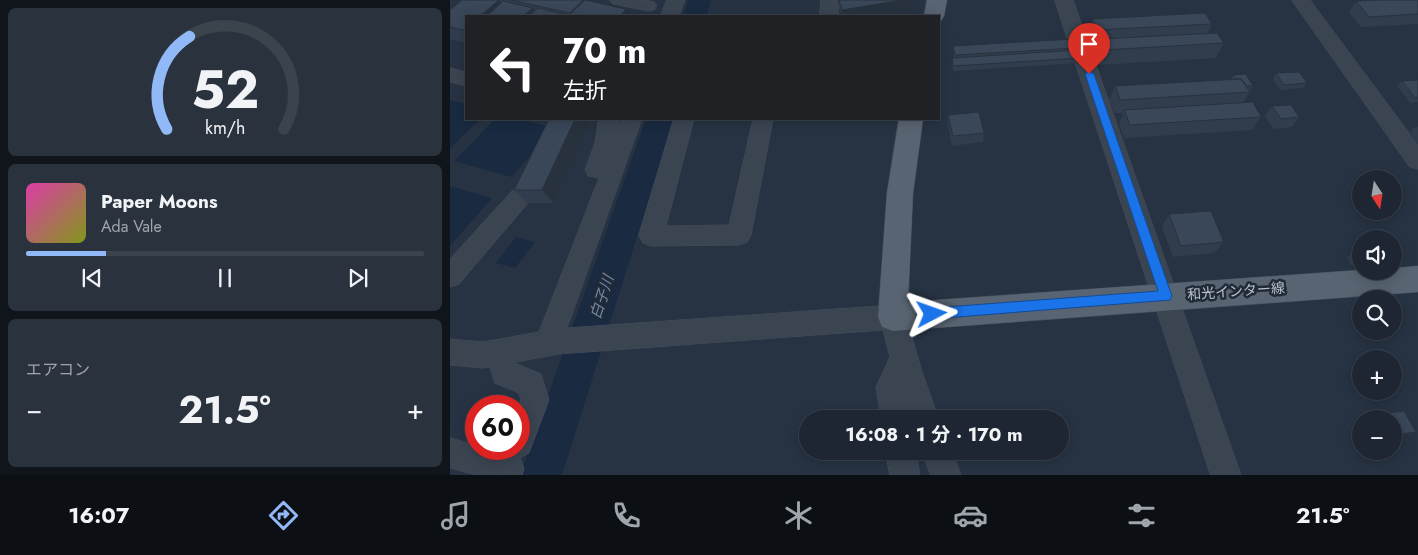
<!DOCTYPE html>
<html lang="ja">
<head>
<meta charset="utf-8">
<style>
  :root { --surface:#1d2632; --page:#2a323e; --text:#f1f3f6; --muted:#a0a5ac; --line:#3b434d; --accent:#91b9f8 }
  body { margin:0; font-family:Jost,"Noto Sans JP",sans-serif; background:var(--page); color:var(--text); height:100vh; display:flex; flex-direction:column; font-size:19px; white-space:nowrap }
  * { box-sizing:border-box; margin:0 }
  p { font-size:16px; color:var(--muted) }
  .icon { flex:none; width:28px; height:28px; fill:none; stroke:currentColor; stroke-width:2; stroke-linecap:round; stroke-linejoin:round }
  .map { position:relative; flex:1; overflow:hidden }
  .side { display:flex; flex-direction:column; gap:8px; padding:8px; background:#10151c; width:450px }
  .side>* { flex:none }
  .hud { position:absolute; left:15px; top:15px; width:475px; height:105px; border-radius:0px; box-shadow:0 2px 12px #0003,0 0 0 1px var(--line); background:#202124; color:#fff; overflow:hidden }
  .needle { width:32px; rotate:168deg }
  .fabs { position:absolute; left:902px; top:170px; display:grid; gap:10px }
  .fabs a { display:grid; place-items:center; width:50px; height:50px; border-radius:50%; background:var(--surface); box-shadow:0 2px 12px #0003,0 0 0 1px var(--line); font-size:25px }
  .speed { position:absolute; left:15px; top:395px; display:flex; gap:10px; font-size:25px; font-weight:700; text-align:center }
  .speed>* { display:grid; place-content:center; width:65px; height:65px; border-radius:50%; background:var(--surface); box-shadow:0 2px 12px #0003,0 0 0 1px var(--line); line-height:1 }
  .speed .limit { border:8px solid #d22; background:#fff; color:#111 }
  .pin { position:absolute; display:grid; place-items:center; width:42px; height:42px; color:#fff; margin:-51px -21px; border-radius:50% 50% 50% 0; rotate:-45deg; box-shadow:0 0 5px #0007 }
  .pin .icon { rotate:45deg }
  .me { position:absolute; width:55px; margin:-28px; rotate:86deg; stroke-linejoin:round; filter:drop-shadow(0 0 4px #0008) }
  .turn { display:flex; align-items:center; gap:18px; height:105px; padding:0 15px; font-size:22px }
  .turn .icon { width:65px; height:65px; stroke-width:2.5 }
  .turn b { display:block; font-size:35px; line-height:42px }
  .big { font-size:38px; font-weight:700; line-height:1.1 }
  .side .card { flex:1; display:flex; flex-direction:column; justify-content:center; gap:8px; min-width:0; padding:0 18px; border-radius:8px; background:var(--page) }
  .side .dial { align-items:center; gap:0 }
  .dial svg { height:130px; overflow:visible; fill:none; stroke:var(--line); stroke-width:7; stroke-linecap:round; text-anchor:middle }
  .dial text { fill:var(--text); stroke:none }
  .song { display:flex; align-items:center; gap:15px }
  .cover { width:60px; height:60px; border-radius:8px; background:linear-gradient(135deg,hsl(320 70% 55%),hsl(70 70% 35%)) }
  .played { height:5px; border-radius:2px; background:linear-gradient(90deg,var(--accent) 20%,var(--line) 20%) }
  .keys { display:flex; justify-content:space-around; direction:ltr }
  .heat { display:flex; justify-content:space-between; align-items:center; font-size:28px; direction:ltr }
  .trip { position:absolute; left:349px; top:410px; width:270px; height:50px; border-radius:25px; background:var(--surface); box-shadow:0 2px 12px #0003,0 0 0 1px var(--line); font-weight:700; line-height:50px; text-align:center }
  .dock { display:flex; height:80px; justify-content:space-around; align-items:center; background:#0c0f14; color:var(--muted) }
  .dock .icon { width:35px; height:35px }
  .dock .current { color:var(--accent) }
  .dock b { font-size:22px; color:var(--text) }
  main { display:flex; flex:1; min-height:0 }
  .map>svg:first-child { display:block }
</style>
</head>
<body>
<main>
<section class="side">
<div class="card dial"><svg viewBox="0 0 100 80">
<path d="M14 69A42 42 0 1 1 86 69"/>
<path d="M14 69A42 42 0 0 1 28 12" stroke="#91b9f8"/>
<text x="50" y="56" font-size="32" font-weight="700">52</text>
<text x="50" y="72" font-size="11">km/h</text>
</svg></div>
<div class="card">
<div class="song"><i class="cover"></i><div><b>Paper Moons</b><p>Ada Vale</p></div></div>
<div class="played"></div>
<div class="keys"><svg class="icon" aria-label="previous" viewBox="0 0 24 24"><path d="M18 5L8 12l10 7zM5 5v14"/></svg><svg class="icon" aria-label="pause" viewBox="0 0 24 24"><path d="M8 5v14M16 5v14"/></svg><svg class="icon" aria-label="next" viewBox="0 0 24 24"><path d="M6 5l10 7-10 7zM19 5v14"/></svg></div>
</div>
<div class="card"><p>エアコン</p>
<div class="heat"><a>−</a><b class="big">21.5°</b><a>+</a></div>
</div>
</section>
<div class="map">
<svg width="968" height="475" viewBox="0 0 968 475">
  <rect width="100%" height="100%" fill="#273343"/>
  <path fill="#192a41" d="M238,0H261L256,16H233Z
    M0,100L16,104V119H30L0,149Z
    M45,119H69L104,128L62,177L4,161Z
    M196,119H224L112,475H70Z
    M0,186L42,198L0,246Z
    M66,237L85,242L65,268L46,263Z"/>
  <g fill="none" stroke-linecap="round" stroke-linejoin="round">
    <g stroke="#454e5c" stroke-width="1">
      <path id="minor" d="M160,0H195L204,2L207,6L204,10L198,11L163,4Z
        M217,0H235L229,16H211Z
        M371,0H389L388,16H370Z
        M605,0H623L791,475H761Z
        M842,0H860L968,145V169L960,167Z
        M0,68L16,72V86L0,82Z
        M149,119H169L168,128L172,119H192L117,328L443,305L452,309L456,317L472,372L489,419H461L458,412L459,419H431L426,387L440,357L433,330L109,354L66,362L67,364L91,374L99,400L79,453L69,458L59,453L57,449H69L68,406L71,400L69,393L45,383L40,367L33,368L0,365V339L33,342L89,332L149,178L138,176L135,170L145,143Z
        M224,119H244L216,226L279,225L303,119H323L301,235L297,242L289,245L201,246L193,243L189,236Z
        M70,188L78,191L81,197L78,203L9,284L0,287V259L62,191Z
        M0,438L26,445V449H40L70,458L74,469L72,475H26L0,468Z
        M436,451H466L470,475H440Z
        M472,451H502L511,475H481Z"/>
    </g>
    <g stroke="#454e5c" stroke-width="1">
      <path id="major" d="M477,0H497L494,16L491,21H489V16H474Z
        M449,119H473L463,193L458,302L911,270L944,271V268L968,266V292L443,331L432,327L428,317L437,193Z"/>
    </g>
    <use href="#minor" fill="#3b4552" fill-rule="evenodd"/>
    <use href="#major" fill="#596472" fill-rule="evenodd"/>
  </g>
  <path fill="#313d4d" d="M12,0H146L148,3L180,16H16V43L0,39V10Z
    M387,0H465L466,12L443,16H392Z
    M968,0V24L911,27L899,12L906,1Z
    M642,19L762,24L758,33L774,43L766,58L648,65L644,53L647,45H641L637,34Z
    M503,46L627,48L626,50L631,58L629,63L503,71L502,63V58L504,57Z
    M826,73L857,83L853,88L830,90L823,79Z
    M783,75L803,86L793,103L811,117L802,130L674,138L669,124L673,113H665L659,100L665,86L781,79Z
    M968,80V102L960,103L947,86L952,81Z
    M822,106L849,117L842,127L823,129L815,116Z
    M498,115L534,133L533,142L502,146L498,124Z
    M99,119H144L142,123H140L104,203H77L64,190Z
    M965,127H968V144L960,132Z
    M719,214L774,242L764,253L723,257L712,227Z
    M902,253H911V265H900L897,257Z
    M954,411L966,432L958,434L944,436V419H922L921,417L928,414Z"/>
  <path fill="#28323e" d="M49,0L60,15L58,16H30Z
    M133,0H146L150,7L122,16L120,13Z
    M452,0H465L466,12L443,16H393L392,10Z
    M83,8L89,16H73Z
    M176,9L180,16H170Z
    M125,119H136L140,123L104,203L92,190Z
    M138,119H144L142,123Z"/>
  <path fill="#394759" stroke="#28323e" d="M12,0H49L30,16H16V28L13,30L0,27V10Z
    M60,0H133L120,13Z
    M135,0L176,9L170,16H172H118Z
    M389,0H452L392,10Z
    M928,0H968V14L919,17L906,1Z
    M53,1L83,8L73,16H37Z
    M88,8L118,15L116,16H79Z
    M755,13L762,24L646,30L642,19Z
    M767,33L774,43L652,50L649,39Z
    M624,39L627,48L505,55L503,46Z
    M628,50L631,58L503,66L502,58Z
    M849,72L857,83L834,85L826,73Z
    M796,74L803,86H797L791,79H786L783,75Z
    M791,79L800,92L670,100L665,86Z
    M968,80V98H965L952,81Z
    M803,102L811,117L680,125L674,110Z
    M841,105L849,117L831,119L822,106Z
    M529,112L534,133L503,136L498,115Z
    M99,119H125L92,190H64Z
    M761,211L774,242L731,246L719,214Z
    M902,253H911V261H906Z
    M954,411L966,432L944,435V419H930L928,414Z"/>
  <path fill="#1a73e8" stroke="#114b97" d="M639,71L644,74L722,296L720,300L482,319L478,318L476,314L478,310L482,308L708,291L635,74Z"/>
  <g text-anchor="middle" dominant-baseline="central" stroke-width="5" stroke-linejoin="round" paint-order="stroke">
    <g font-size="14" fill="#b8c0cc" stroke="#202a38">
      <text transform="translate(786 291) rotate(-4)">和光インター線</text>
    </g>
    <g font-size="15" font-style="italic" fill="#728aab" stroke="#202a38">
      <text transform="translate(152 297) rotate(-72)">白子川</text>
    </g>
  </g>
</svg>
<div class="fabs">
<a><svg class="needle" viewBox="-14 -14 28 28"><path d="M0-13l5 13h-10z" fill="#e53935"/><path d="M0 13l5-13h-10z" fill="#a0a5ac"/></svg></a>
<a><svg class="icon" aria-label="sound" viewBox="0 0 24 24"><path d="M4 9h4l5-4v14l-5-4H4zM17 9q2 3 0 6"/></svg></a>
<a><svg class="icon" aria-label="search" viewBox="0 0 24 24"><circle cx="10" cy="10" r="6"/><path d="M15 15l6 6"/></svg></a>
<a>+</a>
<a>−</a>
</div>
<div class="speed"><div class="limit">60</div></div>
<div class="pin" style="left:639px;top:74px;background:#d93025"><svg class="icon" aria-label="arrive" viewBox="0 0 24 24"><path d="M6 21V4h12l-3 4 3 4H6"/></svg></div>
<svg class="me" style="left:482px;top:314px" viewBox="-20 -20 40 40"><path d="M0-17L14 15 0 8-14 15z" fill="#1a73e8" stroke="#fff" stroke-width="4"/></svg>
<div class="trip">16:08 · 1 分 · 170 m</div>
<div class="hud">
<div class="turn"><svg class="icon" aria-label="left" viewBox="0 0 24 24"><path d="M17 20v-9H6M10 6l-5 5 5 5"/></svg><div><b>70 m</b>左折</div></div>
</div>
</div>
</main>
<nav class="dock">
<b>16:07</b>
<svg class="icon current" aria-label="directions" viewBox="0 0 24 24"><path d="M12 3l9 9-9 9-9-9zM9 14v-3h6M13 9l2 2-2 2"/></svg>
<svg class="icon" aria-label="music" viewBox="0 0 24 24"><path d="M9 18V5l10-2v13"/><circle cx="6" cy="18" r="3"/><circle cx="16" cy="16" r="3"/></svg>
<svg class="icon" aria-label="phone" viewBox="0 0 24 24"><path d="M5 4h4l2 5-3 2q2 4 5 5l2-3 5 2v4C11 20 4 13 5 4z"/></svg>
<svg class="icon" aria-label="climate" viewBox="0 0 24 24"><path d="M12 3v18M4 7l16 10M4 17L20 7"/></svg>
<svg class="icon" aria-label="car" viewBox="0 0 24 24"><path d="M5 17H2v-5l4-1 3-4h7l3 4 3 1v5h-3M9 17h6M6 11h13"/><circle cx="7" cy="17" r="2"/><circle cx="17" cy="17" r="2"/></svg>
<svg class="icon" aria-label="filters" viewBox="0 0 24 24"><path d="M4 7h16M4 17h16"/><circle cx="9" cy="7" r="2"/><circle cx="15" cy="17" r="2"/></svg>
<b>21.5°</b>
</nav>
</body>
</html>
